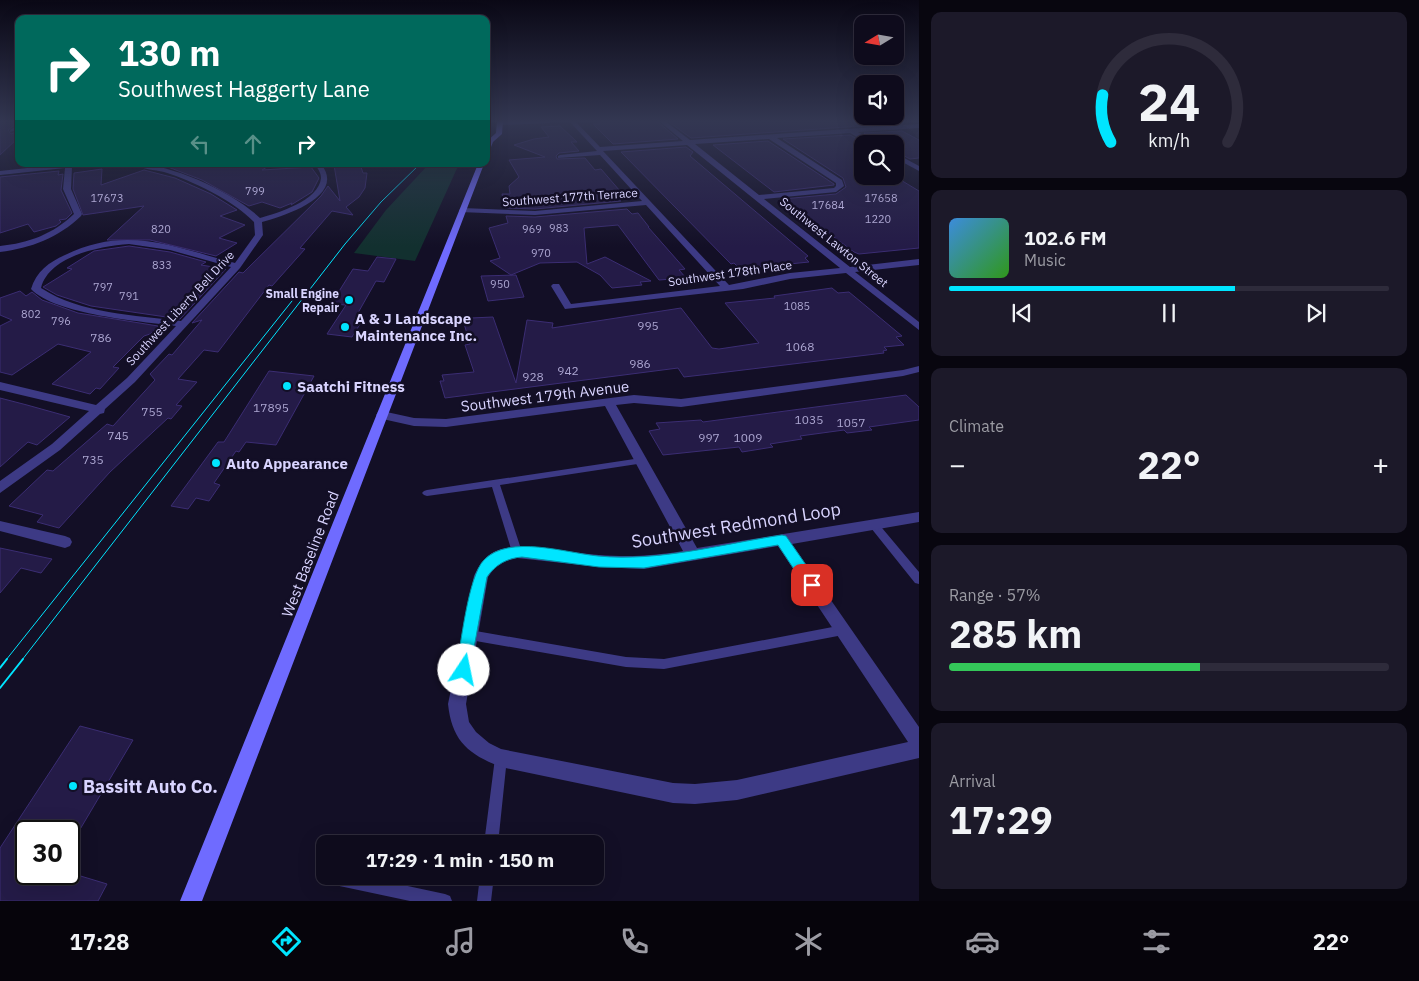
<!DOCTYPE html>
<html lang="en">
<head>
<meta charset="utf-8">
<style>
  :root { --surface:#0e0b1c; --page:#1c1929; --text:#f1f3f6; --muted:#9b9ba3; --line:#2e2b3b; --accent:#00e5ff }
  body { margin:0; font-family:"IBM Plex Sans",sans-serif; background:var(--page); color:var(--text); height:100vh; display:flex; flex-direction:column; font-size:19px; white-space:nowrap }
  * { box-sizing:border-box; margin:0 }
  p { font-size:16px; color:var(--muted) }
  .icon { flex:none; width:28px; height:28px; fill:none; stroke:currentColor; stroke-width:2; stroke-linecap:round; stroke-linejoin:round }
  .map { position:relative; flex:1; overflow:hidden }
  .panel { display:flex; flex-direction:column; gap:12px; padding:12px; background:#08060f; width:500px }
  .panel>* { flex:none }
  .guide { position:absolute; left:15px; top:15px; width:475px; height:152px; border-radius:10px; box-shadow:0 5px 20px #0002,0 0 0 1px var(--line); background:#00695c; color:#fff; overflow:hidden }
  .needle { width:32px; rotate:259deg }
  .fabs { position:absolute; left:854px; top:15px; display:grid; gap:10px }
  .fabs a { display:grid; place-items:center; width:50px; height:50px; border-radius:10px; background:var(--surface); box-shadow:0 5px 20px #0002,0 0 0 1px var(--line); font-size:25px }
  .speed { position:absolute; left:15px; top:820px; display:flex; gap:10px; font-size:25px; font-weight:700; text-align:center }
  .speed>* { display:grid; place-content:center; width:65px; height:65px; border-radius:50%; background:var(--surface); box-shadow:0 5px 20px #0002,0 0 0 1px var(--line); line-height:1 }
  .speed .limit { border:2px solid #111; border-radius:8px; background:#fff; color:#111 }
  .pin { position:absolute; display:grid; place-items:center; width:42px; height:42px; color:#fff; margin:-21px; border-radius:10px; box-shadow:0 2px 8px #0006 }
  .me { position:absolute; width:55px; margin:-28px; rotate:11deg; stroke-linejoin:round; filter:drop-shadow(0 0 4px #0008) }
  .turn { display:flex; align-items:center; gap:18px; height:105px; padding:0 20px; font-size:22px }
  .turn .icon { width:65px; height:65px; stroke-width:2.5 }
  .turn b { display:block; font-size:35px; line-height:42px }
  .lanes { display:flex; align-items:center; height:48px; padding:0 20px; background:#0003; justify-content:center; gap:25px; direction:ltr }
  .lanes .off { opacity:.35 }
  .big { font-size:38px; font-weight:700; line-height:1.1 }
  .panel .widget { flex:1; display:flex; flex-direction:column; justify-content:center; gap:8px; min-width:0; padding:0 18px; border-radius:10px; background:var(--page) }
  .panel .dial { align-items:center; gap:0 }
  .dial svg { height:130px; overflow:visible; fill:none; stroke:var(--line); stroke-width:7; stroke-linecap:round; text-anchor:middle }
  .dial text { fill:var(--text); stroke:none }
  .song { display:flex; align-items:center; gap:15px }
  .cover { width:60px; height:60px; border-radius:8px; background:linear-gradient(135deg,hsl(210 70% 55%),hsl(110 70% 35%)) }
  .played { height:5px; border-radius:2px; background:linear-gradient(90deg,var(--accent) 65%,var(--line) 65%) }
  .keys { display:flex; justify-content:space-around; direction:ltr }
  .heat { display:flex; justify-content:space-between; align-items:center; font-size:28px; direction:ltr }
  .charge { height:8px; border-radius:4px; background:linear-gradient(90deg,#34c759 57%,var(--line) 0) }
  .trip { position:absolute; left:316px; top:835px; width:288px; height:50px; border-radius:10px; background:var(--surface); box-shadow:0 5px 20px #0002,0 0 0 1px var(--line); font-weight:700; line-height:50px; text-align:center }
  .dock { display:flex; height:80px; justify-content:space-around; align-items:center; background:#06040b; color:var(--muted) }
  .dock .icon { width:35px; height:35px }
  .dock .on { color:var(--accent) }
  .dock b { font-size:22px; color:var(--text) }
  main { display:flex; flex:1; min-height:0 }
  .map>svg:first-child { display:block }
</style>
</head>
<body>
<main>
<div class="map">
<svg width="919" height="901" viewBox="0 0 919 901">
  <rect width="100%" height="100%" fill="#130f26"/>
  <path fill="#12302f" d="M429,164H459L415,261L354,253L386,210Z"/>
  <path fill="#241b47" stroke="#3b2d73" d="M0,121L19,122L8,130L11,134L19,131V137L0,155Z
    M597,121L658,122L678,139L613,144L593,124H600Z
    M683,121H882L889,124L691,138L669,122Z
    M560,126L577,142H571L579,151L559,153L556,156L557,159L585,158L595,170L601,169L620,191L616,196L621,201L535,209L505,208L502,194H510L509,186L519,177L509,160L545,157L514,145L534,139L549,137L541,127Z
    M902,131L919,140V158L910,159L895,151V141L879,143L864,133Z
    M850,135L866,144H862V176H894L919,191V248L859,254L854,252L783,199L836,194L846,187L843,178L783,139Z
    M768,141L834,184V185L774,192L713,145Z
    M686,147L693,152L690,156L808,256L805,258L809,262L740,269L734,263L731,264L621,152Z
    M178,164H272L262,170L311,167L319,178L312,192L291,205L292,203L280,208L262,202L249,206L202,180L168,167Z
    M360,164L363,173H367L365,188L359,197L346,207L353,215L332,211L300,248L305,249L272,286L269,285L218,352L204,350L178,379L197,382L176,405L182,406L171,419L168,418L110,472L59,528L37,522L43,515L9,506L47,470L53,471L107,424L113,426L155,380L150,374L169,354L172,355L202,320L192,323L239,272L243,273L321,196L328,186L340,201L334,165Z
    M102,169L101,185L144,170L175,178L211,194L237,210L220,216L245,225L219,238L237,243L216,256L150,240H107L144,206L83,215L73,189L74,173Z
    M59,171L58,175L63,174L61,190L72,213L66,219L59,220L61,222L56,226L34,232L28,224L0,233V177Z
    M627,209L632,214L638,213L649,227H648L685,269L679,270L686,278L659,280L618,225L584,228L587,264L605,257L651,281L640,282L642,285L612,288L600,275L577,262L540,263L511,275L490,261L500,258L489,228L508,223L506,216L535,217Z
    M129,246L170,252L206,262L201,265L226,269L180,319L91,306L57,295L43,287L72,269L67,268L94,251Z
    M377,257L396,259L384,282L376,281L354,320L362,321L352,337L327,334L346,305L331,304L353,269L368,271Z
    M516,275L524,297L488,301L481,276Z
    M832,288L838,293L849,292L902,336L896,337L904,345L884,347L887,350L883,351L884,353L710,374L684,377L678,368L445,398L440,381H444L442,375L474,372L465,345L470,344L463,320L471,319V318L493,317L516,383L527,320L553,323L552,328L681,308L712,348L719,349L759,343L725,303L775,298L774,296Z
    M20,291L26,296L32,292L42,300L78,313L158,326L150,334L144,336L113,367L119,368L100,389L96,388L90,394L52,384L91,352L58,344L12,375L0,372V326L12,320L0,315V298Z
    M269,371L314,376L276,445L246,442L239,452L236,451L214,483L220,485L209,501L196,498L188,509L171,506L218,442H224Z
    M906,395L919,407V420L869,427L872,430L847,433L844,430L800,436L802,439L770,444L773,447L742,452L739,447L663,455L649,431L660,429L656,423L701,420L703,422Z
    M0,398L27,405L70,417L37,445L28,442L0,467Z
    M0,548L52,559L41,573L21,568L0,593Z
    M80,726L133,740L79,831H26V874H74L107,884L98,901H0V848Z"/>
  <g fill="none" stroke-linecap="round" stroke-linejoin="round">
    <path fill="#3d3a85" fill-rule="evenodd" d="M641,458L645,461L644,463L500,485L522,552L521,555L517,556L513,555L512,552L492,487L427,496L424,495L422,493L424,491L427,490Z
      M874,521L877,522L919,572V584L915,583L871,528L869,525L871,522Z
      M843,625L847,626L849,630L847,634L843,635L664,669L626,667L470,640L466,639L464,635L466,631L470,630L626,657L664,659Z
      M501,752L506,753L507,758L498,844H484L495,758L496,753Z
      M325,872V876H361L445,894L450,896L452,901H410L330,884L325,882L323,877Z
      M480,876H494L491,901H477Z"/>
    <path fill="#3d3a85" fill-rule="evenodd" d="M510,121H552L549,123L500,125L497,123Z
      M569,121H575L600,147L683,141L659,121H665L690,140L919,124V128L858,132L878,144H870L850,133L777,138L842,180L844,186L836,192L764,199L850,267L919,259V265L855,272L919,322V330L846,273L790,279L743,289L565,309L551,286L553,284H559L571,304L720,286L646,205L535,215L460,212L459,210L463,208L535,211L642,201L600,155L558,158V156L560,155L597,151ZM769,139L836,183V186L834,188L759,195L695,144ZM687,145L840,268L790,273L729,285L603,151Z
      M19,124V129L10,132V130Z
      M895,153L919,166V171L895,158Z
      M64,164H83L72,167L71,189L82,214L81,216C58,238 31,248 0,252V246C29,243 53,234 74,214L63,189L65,168L0,175V171Z
      M135,164C172,164 233,192 260,218C277,213 319,201 321,178C321,172 317,168 315,164H321C347,196 284,216 262,222L263,235L240,268L135,382L105,409L104,413L100,414L60,450L0,493V481L52,444L89,411L0,390V382L96,405L127,378L176,326C140,321 56,315 31,289C36,272 49,262 65,255C127,225 173,247 235,263L255,235L254,222C233,200 193,181 164,172C155,170 141,169 135,164ZM129,244L170,250L231,267L181,321C135,315 81,314 41,288C49,256 100,246 129,244Z
      M919,366V372L903,376L681,407L634,403L616,405L697,548L919,512V522L792,544L919,727V758L737,800L695,804L673,803L501,767C468,754 452,741 448,704L474,576C479,565 485,556 496,551C524,540 569,553 599,555C630,557 653,556 683,551L605,406L446,427L414,426L378,418L376,415L378,412L382,411L414,418L446,419L634,395L681,399L903,370ZM778,546L908,742L737,780L695,784L673,783L501,749L489,743L476,732L469,722L466,704L488,577C496,565 503,561 517,558L599,567L644,569Z
      M0,521L65,536L70,538L72,542L70,546L65,548L0,531Z"/>
    <path fill="#6f6bff" fill-rule="evenodd" d="M497,121H503L502,134L493,142L489,152L486,154V142L496,133Z
      M478,164H484L202,901H180Z"/>
    <path stroke="#00e5ff" stroke-width="1" d="M6,660L292,301
      M22,660L345,244L381,202L420,164"/>
    <path stroke="#00e5ff" stroke-width="2" d="M0,668L7,659
      M0,688L23,659"/>
  </g>
  <linearGradient id="sky" x2="0" y2="1"><stop stop-color="#0a0815"/><stop offset="0.49" stop-color="#333752"/><stop offset="1" stop-color="#333752" stop-opacity="0"/></linearGradient>
  <rect width="919" height="247" fill="url(#sky)"/>
  <path fill="#00e5ff" stroke="#0095a6" d="M782,535L786,536L817,581L819,585L817,589H807L778,545L644,568L599,567L522,557C507,558 495,565 487,577L469,675L464,677L458,675L456,670C461,645 468,576 484,560C509,534 566,553 598,556C659,562 722,544 782,535Z"/>
  <g fill="#00e5ff" stroke="#130f26" stroke-width="2">
    <circle cx="349" cy="300" r="5"/>
    <circle cx="345" cy="327" r="5"/>
    <circle cx="287" cy="386" r="5"/>
    <circle cx="216" cy="463" r="5"/>
    <circle cx="73" cy="786" r="5"/>
  </g>
  <g text-anchor="middle" dominant-baseline="central" stroke-width="5" stroke-linejoin="round" paint-order="stroke">
    <g font-size="11" fill="#aca6d1">
      <text x="255" y="191">799</text>
      <text x="107" y="198">17673</text>
      <text x="881" y="198">17658</text>
      <text x="828" y="205">17684</text>
      <text x="878" y="219">1220</text>
      <text x="559" y="228">983</text>
      <text x="161" y="229">820</text>
      <text x="532" y="229">969</text>
      <text x="541" y="253">970</text>
      <text x="162" y="265">833</text>
      <text x="500" y="284">950</text>
      <text x="103" y="287">797</text>
      <text x="129" y="296">791</text>
      <text x="797" y="306">1085</text>
      <text x="31" y="314">802</text>
      <text x="61" y="321">796</text>
    </g>
    <g font-size="12" fill="#d9d4ff" stroke="#130f26">
      <text transform="translate(570 197) rotate(-4)">Southwest 177th Terrace</text>
      <text transform="translate(834 242) rotate(39)">Southwest Lawton Street</text>
      <text transform="translate(730 273) rotate(-8)">Southwest 178th Place</text>
      <text transform="translate(180 308) rotate(-47)">Southwest Liberty Bell Drive</text>
    </g>
    <g font-size="12" font-weight="bold" fill="#d9d4ff" stroke="#130f26" text-anchor="end">
      <text x="339" y="293">Small Engine<tspan x="339" dy="14">Repair</tspan></text>
    </g>
    <g font-size="12" fill="#aca6d1">
      <text x="648" y="325">995</text>
      <text x="101" y="337">786</text>
      <text x="800" y="346">1068</text>
      <text x="640" y="363">986</text>
      <text x="568" y="370">942</text>
      <text x="533" y="376">928</text>
      <text x="271" y="407">17895</text>
      <text x="152" y="411">755</text>
      <text x="809" y="419">1035</text>
      <text x="851" y="422">1057</text>
      <text x="118" y="435">745</text>
      <text x="709" y="437">997</text>
      <text x="748" y="437">1009</text>
      <text x="93" y="459">735</text>
    </g>
    <g font-size="15" font-weight="bold" fill="#d9d4ff" stroke="#130f26" text-anchor="start">
      <text x="355" y="318">A &amp; J Landscape<tspan x="355" dy="17">Maintenance Inc.</tspan></text>
      <text x="297" y="386">Saatchi Fitness</text>
      <text x="226" y="463">Auto Appearance</text>
    </g>
    <g font-size="15" fill="#d9d4ff" stroke="#130f26">
      <text transform="translate(545 396) rotate(-7)">Southwest 179th Avenue</text>
      <text transform="translate(310 554) rotate(-69)">West Baseline Road</text>
    </g>
    <g font-size="18" fill="#d9d4ff" stroke="#130f26">
      <text transform="translate(736 525) rotate(-9)">Southwest Redmond Loop</text>
    </g>
    <g font-size="18" font-weight="bold" fill="#d9d4ff" stroke="#130f26" text-anchor="start">
      <text x="83" y="786">Bassitt Auto Co.</text>
    </g>
  </g>
</svg>
<div class="fabs">
<a><svg class="needle" viewBox="-14 -14 28 28"><path d="M0-13l5 13h-10z" fill="#e53935"/><path d="M0 13l5-13h-10z" fill="#9b9ba3"/></svg></a>
<a><svg class="icon" aria-label="sound" viewBox="0 0 24 24"><path d="M4 9h4l5-4v14l-5-4H4zM17 9q2 3 0 6"/></svg></a>
<a><svg class="icon" aria-label="search" viewBox="0 0 24 24"><circle cx="10" cy="10" r="6"/><path d="M15 15l6 6"/></svg></a>
</div>
<div class="speed"><div class="limit">30</div></div>
<div class="pin" style="left:812px;top:585px;background:#d93025"><svg class="icon" aria-label="arrive" viewBox="0 0 24 24"><path d="M6 21V4h12l-3 4 3 4H6"/></svg></div>
<svg class="me" style="left:464px;top:670px" viewBox="-20 -20 40 40"><circle r="19" fill="#fff"/><path d="M0-13L10 11 0 6-10 11z" fill="#00e5ff"/></svg>
<div class="trip">17:29 · 1 min · 150 m</div>
<div class="guide">
<div class="turn"><svg class="icon" aria-label="right" viewBox="0 0 24 24"><path d="M7 20v-9h11M14 6l5 5-5 5"/></svg><div><b>130 m</b>Southwest Haggerty Lane</div></div>
<div class="lanes"><svg class="icon off" aria-label="left" viewBox="0 0 24 24"><path d="M17 20v-9H6M10 6l-5 5 5 5"/></svg><svg class="icon off" aria-label="ahead" viewBox="0 0 24 24"><path d="M12 20V5M6 11l6-6 6 6"/></svg><svg class="icon" aria-label="right" viewBox="0 0 24 24"><path d="M7 20v-9h11M14 6l5 5-5 5"/></svg></div>
</div>
</div>
<section class="panel">
<div class="widget dial"><svg viewBox="0 0 100 80">
<path d="M14 69A42 42 0 1 1 86 69"/>
<path d="M14 69A42 42 0 0 1 9 40" stroke="#00e5ff"/>
<text x="50" y="56" font-size="32" font-weight="700">24</text>
<text x="50" y="72" font-size="11">km/h</text>
</svg></div>
<div class="widget">
<div class="song"><i class="cover"></i><div><b>102.6 FM</b><p>Music</p></div></div>
<div class="played"></div>
<div class="keys"><svg class="icon" aria-label="previous" viewBox="0 0 24 24"><path d="M18 5L8 12l10 7zM5 5v14"/></svg><svg class="icon" aria-label="pause" viewBox="0 0 24 24"><path d="M8 5v14M16 5v14"/></svg><svg class="icon" aria-label="next" viewBox="0 0 24 24"><path d="M6 5l10 7-10 7zM19 5v14"/></svg></div>
</div>
<div class="widget"><p>Climate</p>
<div class="heat"><a>−</a><b class="big">22°</b><a>+</a></div>
</div>
<div class="widget"><p>Range · 57%</p><b class="big">285 km</b><div class="charge"></div></div>
<div class="widget"><p>Arrival</p><b class="big">17:29</b></div>
</section>
</main>
<nav class="dock">
<b>17:28</b>
<svg class="icon on" aria-label="directions" viewBox="0 0 24 24"><path d="M12 3l9 9-9 9-9-9zM9 14v-3h6M13 9l2 2-2 2"/></svg>
<svg class="icon" aria-label="music" viewBox="0 0 24 24"><path d="M9 18V5l10-2v13"/><circle cx="6" cy="18" r="3"/><circle cx="16" cy="16" r="3"/></svg>
<svg class="icon" aria-label="phone" viewBox="0 0 24 24"><path d="M5 4h4l2 5-3 2q2 4 5 5l2-3 5 2v4C11 20 4 13 5 4z"/></svg>
<svg class="icon" aria-label="climate" viewBox="0 0 24 24"><path d="M12 3v18M4 7l16 10M4 17L20 7"/></svg>
<svg class="icon" aria-label="car" viewBox="0 0 24 24"><path d="M5 17H2v-5l4-1 3-4h7l3 4 3 1v5h-3M9 17h6M6 11h13"/><circle cx="7" cy="17" r="2"/><circle cx="17" cy="17" r="2"/></svg>
<svg class="icon" aria-label="filters" viewBox="0 0 24 24"><path d="M4 7h16M4 17h16"/><circle cx="9" cy="7" r="2"/><circle cx="15" cy="17" r="2"/></svg>
<b>22°</b>
</nav>
</body>
</html>
